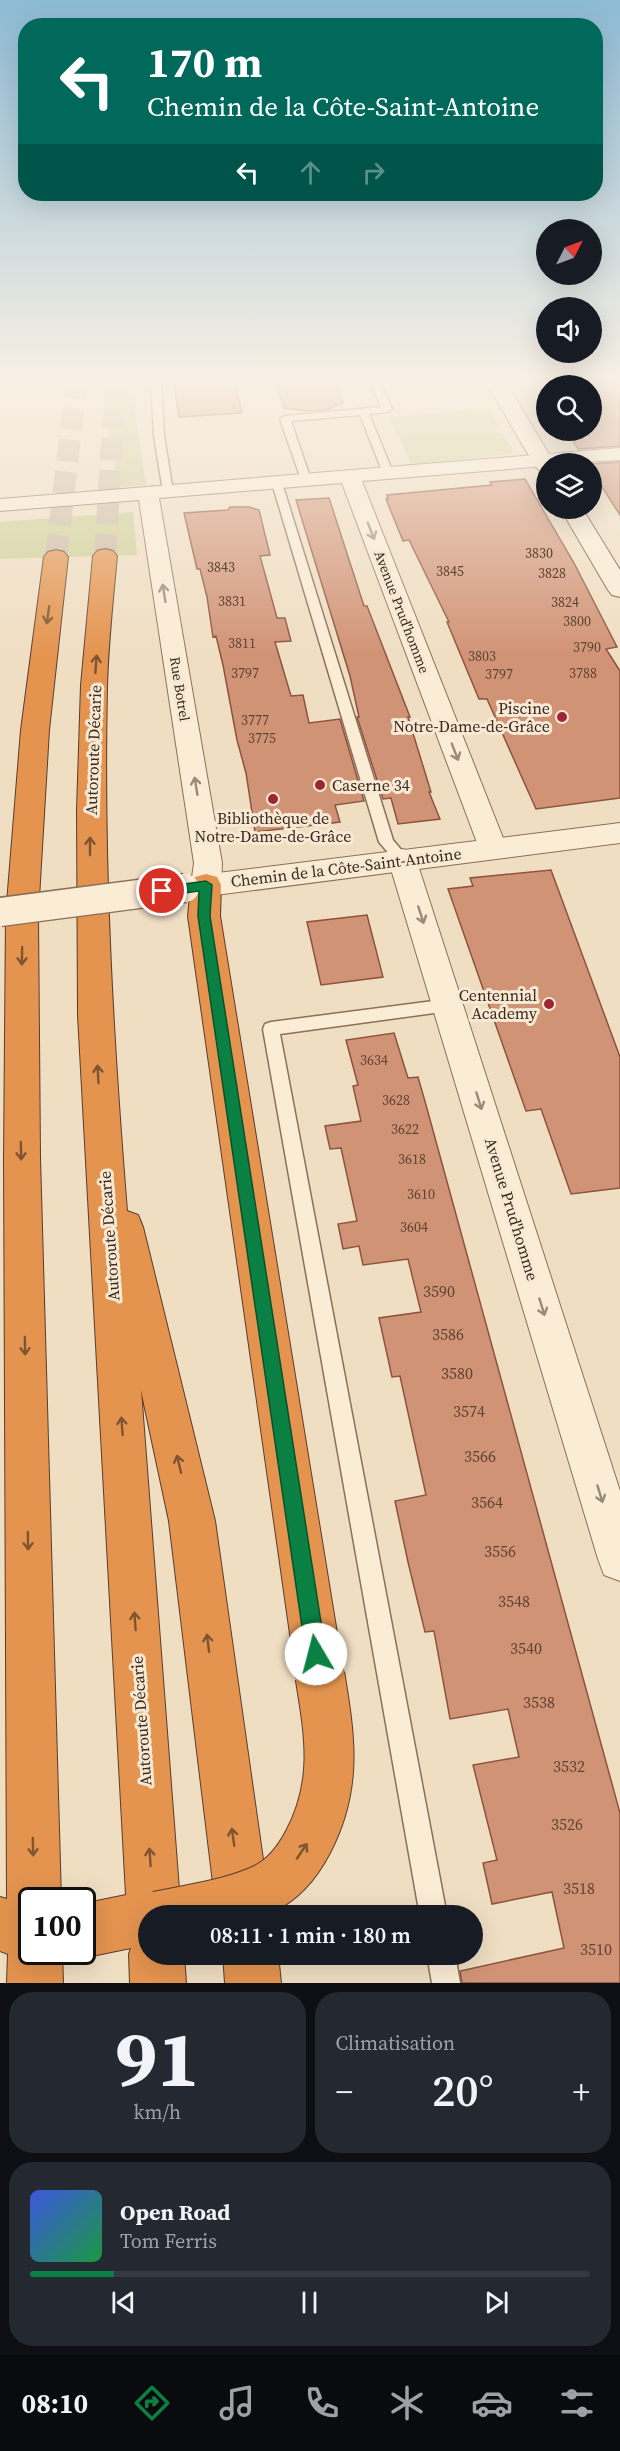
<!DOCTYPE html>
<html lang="fr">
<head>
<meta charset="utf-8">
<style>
  :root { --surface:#171b24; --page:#242831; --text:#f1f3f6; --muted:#9ea1a6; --line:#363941; --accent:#0b8043 }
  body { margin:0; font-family:"Source Serif 4",serif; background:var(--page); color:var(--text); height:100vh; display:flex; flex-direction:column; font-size:22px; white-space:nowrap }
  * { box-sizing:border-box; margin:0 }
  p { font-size:20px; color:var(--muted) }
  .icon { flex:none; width:33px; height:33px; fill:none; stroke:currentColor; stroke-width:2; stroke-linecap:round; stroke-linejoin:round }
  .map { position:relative; height:1983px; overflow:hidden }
  .panel { display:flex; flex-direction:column; gap:9px; padding:9px; background:#0d0f14; flex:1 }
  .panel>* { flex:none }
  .banner { position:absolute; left:18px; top:18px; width:585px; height:183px; border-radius:24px; box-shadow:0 6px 24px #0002; background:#00695c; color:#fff; overflow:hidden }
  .needle { width:39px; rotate:48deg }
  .tools { position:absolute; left:536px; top:219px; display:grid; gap:12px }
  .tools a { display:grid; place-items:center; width:66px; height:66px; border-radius:50%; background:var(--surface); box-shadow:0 6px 24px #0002; font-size:30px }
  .speed { position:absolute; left:18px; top:1887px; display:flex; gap:12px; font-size:30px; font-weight:700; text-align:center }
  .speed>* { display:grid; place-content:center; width:78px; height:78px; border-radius:50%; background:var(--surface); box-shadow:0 6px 24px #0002; line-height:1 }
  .speed .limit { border:3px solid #111; border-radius:9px; background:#fff; color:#111 }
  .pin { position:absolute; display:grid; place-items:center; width:51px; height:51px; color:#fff; margin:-26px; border:3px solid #fff; border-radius:50%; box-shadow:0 2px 6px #0007 }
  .me { position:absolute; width:66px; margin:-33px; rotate:352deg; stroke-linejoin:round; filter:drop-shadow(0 0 4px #0008) }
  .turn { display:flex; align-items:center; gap:21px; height:126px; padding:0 30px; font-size:27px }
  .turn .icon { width:78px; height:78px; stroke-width:2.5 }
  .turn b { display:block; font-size:42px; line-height:51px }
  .lanes { display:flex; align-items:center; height:57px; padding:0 30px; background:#0003; justify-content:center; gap:30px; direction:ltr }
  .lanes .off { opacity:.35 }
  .big { font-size:45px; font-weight:600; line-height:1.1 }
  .panel .widget { flex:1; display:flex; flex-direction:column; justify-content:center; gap:9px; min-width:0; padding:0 21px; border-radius:24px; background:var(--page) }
  .panel .dial { align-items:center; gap:0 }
  .dial b { font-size:78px; line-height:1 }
  .song { display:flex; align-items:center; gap:18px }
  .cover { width:72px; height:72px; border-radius:9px; background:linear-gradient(135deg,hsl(230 70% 55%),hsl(140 70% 35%)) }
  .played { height:6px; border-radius:3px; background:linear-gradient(90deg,var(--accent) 15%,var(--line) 15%) }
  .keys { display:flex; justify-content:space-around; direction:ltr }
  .heat { display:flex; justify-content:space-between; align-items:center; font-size:33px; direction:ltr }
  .panel .tiles { flex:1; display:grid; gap:9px; grid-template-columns:1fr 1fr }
  .widget:last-child { grid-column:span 2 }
  .trip { position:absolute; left:138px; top:1905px; width:345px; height:60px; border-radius:30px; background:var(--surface); box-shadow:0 6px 24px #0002; font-weight:600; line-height:60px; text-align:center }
  .tabs { display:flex; height:96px; justify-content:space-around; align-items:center; background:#090b0e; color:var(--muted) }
  .tabs .icon { width:42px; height:42px }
  .tabs .current { color:var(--accent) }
  .tabs b { font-size:27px; color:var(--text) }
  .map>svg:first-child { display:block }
</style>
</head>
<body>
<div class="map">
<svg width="620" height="1983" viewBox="0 0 620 1983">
  <rect width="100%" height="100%" fill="#f0dec3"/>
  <path fill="#cecf96" d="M100,379H130L146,485L118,487Z
    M489,408L500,428L495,429L498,433H502L512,448V454L411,464L390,417Z
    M133,512L137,555L0,559V522Z"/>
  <path fill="#d19376" stroke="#8c543d" stroke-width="1.5" d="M173,379H234L242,413L179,417Z
    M274,379H334L343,403L325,410L307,411L284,408Z
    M620,383V446L578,449L566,430H591V385Z
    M620,462V515L591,470V464Z
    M525,479L574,563L617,647L606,649L620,671V798L536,809L487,699H479L447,622H449L409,540L403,541L386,499H388L387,495L492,485L490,482Z
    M329,498L364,606H367L410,717H408L431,792H429L440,819L398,824L391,798L383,799L357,717H359L350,676L296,500Z
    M230,507H249L259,510L270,555L260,556L277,618H285L291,641L275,642L291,696L303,695L309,723L340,719L364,801L335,805L340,822L255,832L246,773L237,740L223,665L216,636L213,637L207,597L200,569H197L184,513L228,510Z
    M551,870L620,1057V1188L571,1194L541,1109L526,1111L448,889L473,886L470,878Z
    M367,915L383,977L321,985L307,922Z
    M394,1033L408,1078L418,1077L426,1105L620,1813V1983H462L460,1971L564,1948L552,1892L492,1904L483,1863L497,1860L473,1765L519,1757L508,1709L450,1719L434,1631L425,1632L408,1562L395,1501L426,1495L400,1376L392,1377L379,1318L421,1312L408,1259L363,1265L359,1246L343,1249L338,1224L357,1221L341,1148L330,1149L325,1126L361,1121L353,1086L358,1085L346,1040Z"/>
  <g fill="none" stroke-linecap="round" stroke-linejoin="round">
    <path stroke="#ccbaa2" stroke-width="22" stroke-dasharray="22 10" stroke-linecap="butt" d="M105,556L116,379
      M56,557L77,379"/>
    <g stroke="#8c6f58" stroke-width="3">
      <path id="service" d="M151,379H161L164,436L173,491L168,494L163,491L154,436Z
        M369,379H379L392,409L387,412L369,414L393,473L388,476L383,473L360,415L291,421L311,480L306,483L302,482L280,419L285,416L381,407Z
        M277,480L282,483L393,840L409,859L407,863H397L379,842L272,483Z
        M449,999L455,1000L457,1005L455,1010L449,1011L280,1034L447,1916H420L263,1029L265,1024L271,1022Z
        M427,1954H455L460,1983H432Z"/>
    </g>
    <g stroke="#8c6f58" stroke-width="2">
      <path id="minor" d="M620,448V460L546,464V466L362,481L507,848L503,855L493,858L483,855L479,848L342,483L159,498L222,863L221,885L216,892L206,895L196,892L191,885L194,863L139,500L0,511V499Z
        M402,849L412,852L416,859L620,1491V1581L604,1575L598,1559L388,859L392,852Z"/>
    </g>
    <g stroke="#8c6f58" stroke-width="2">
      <path id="tertiary" d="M620,823V843L185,899L174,896L170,888L174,880L185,877Z"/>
    </g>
    <g stroke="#6d503c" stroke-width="2">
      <path id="secondary" d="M484,379H504L555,464H546V472L539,470L535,466Z
        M560,508H582L620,570V597L612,595L608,590Z"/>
    </g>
    <g stroke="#593d2d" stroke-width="2">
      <path id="motorway" d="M105,549L113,551L117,556C113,600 108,644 107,688C103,863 113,1037 127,1211L138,1215L143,1227L215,1521L271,1916H217L169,1521L141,1390L181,1916H148V1954H184L186,1983H130L129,1954L131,1948L82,1958L66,1952H82V1904L126,1895L78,1015L77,810L81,685L93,556L97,551Z
        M56,550L64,552L68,557L49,730L38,915L40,1157L61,1900H32V1952H62L63,1983H7L8,1954L0,1951V1897L7,1899L4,1157L6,915L21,730L44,557L48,552Z
        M206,874L217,877L221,885L220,916L344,1676L337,1693L320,1700L303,1693L296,1676L188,916L191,885L195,877Z
        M223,1954H278L281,1983H225Z"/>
    </g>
    <use href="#service" fill="#fbecd6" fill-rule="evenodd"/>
    <use href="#minor" fill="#fbecd6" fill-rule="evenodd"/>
    <use href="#tertiary" fill="#fbecd6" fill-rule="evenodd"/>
    <use href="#secondary" fill="#fbecd6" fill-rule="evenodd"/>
    <use href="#motorway" fill="#e4944f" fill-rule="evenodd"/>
    <g stroke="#8c6f58" stroke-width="31" stroke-linecap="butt">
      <path id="tertiary-bridge" d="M0,912L185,888"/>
    </g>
    <g stroke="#593d2d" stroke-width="51" stroke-linecap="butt">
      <path id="motorway-bridge" d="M158,1916C194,1908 232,1904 265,1888C284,1879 298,1861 308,1842C338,1785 330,1737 320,1676"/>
    </g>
    <use href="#tertiary-bridge" stroke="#fbecd6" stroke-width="28"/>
    <use href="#motorway-bridge" stroke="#e4944f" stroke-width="49"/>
  </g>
  <defs><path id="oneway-shaft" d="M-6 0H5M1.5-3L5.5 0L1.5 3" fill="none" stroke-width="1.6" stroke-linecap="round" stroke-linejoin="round" transform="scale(1.5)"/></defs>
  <g stroke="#9b8a7a">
    <use href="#oneway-shaft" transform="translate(371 531) rotate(69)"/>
    <use href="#oneway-shaft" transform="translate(164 593) rotate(-99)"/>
    <use href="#oneway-shaft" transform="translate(455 752) rotate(69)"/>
    <use href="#oneway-shaft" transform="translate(196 786) rotate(-99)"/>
    <use href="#oneway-shaft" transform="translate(421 915) rotate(72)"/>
    <use href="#oneway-shaft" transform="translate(479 1101) rotate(73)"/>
    <use href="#oneway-shaft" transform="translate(542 1307) rotate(73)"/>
    <use href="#oneway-shaft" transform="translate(600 1494) rotate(73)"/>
  </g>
  <g stroke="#7f5431">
    <use href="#oneway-shaft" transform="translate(48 615) rotate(98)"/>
    <use href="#oneway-shaft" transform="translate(96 664) rotate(-86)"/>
    <use href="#oneway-shaft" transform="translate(90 846) rotate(-90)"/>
    <use href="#oneway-shaft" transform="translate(22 956) rotate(91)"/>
    <use href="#oneway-shaft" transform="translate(98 1074) rotate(-93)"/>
    <use href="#oneway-shaft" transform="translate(21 1151) rotate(89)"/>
    <use href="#oneway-shaft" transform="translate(25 1346) rotate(89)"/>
    <use href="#oneway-shaft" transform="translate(122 1426) rotate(-94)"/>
    <use href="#oneway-shaft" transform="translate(179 1464) rotate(-103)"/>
    <use href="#oneway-shaft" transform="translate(28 1541) rotate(89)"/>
    <use href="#oneway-shaft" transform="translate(135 1621) rotate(-94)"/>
    <use href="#oneway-shaft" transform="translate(208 1643) rotate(-97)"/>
    <use href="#oneway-shaft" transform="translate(233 1837) rotate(-98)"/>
    <use href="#oneway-shaft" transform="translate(33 1847) rotate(89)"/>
    <use href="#oneway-shaft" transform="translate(302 1851) rotate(-56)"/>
    <use href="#oneway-shaft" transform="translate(150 1857) rotate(-94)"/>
  </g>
  <linearGradient id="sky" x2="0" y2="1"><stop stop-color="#8dbad4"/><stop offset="0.58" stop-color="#f8f0e4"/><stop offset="1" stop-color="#f8f0e4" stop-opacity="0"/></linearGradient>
  <rect width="620" height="656" fill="url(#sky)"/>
  <path fill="#0b8043" stroke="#07532c" stroke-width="1.5" d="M206,881L212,885L210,916L326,1654L323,1661L316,1664L309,1661L306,1654L198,916L199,891L162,896L155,891L162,887Z"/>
  <g fill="#9e2532" stroke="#f7e9d3" stroke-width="2">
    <circle cx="562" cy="717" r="6"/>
    <circle cx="320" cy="785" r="6"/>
    <circle cx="273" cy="799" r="6"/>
    <circle cx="549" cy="1004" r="6"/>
  </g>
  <g text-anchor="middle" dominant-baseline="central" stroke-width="6" stroke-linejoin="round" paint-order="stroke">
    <g font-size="14" fill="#604433">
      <text x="539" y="553">3830</text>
      <text x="221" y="567">3843</text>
      <text x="450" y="571">3845</text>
      <text x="552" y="573">3828</text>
      <text x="232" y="601">3831</text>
      <text x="565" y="602">3824</text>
      <text x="577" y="621">3800</text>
      <text x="242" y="643">3811</text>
      <text x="587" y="647">3790</text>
      <text x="482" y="656">3803</text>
      <text x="245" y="673">3797</text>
      <text x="583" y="673">3788</text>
      <text x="499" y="674">3797</text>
      <text x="255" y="720">3777</text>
      <text x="262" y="738">3775</text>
      <text x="374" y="1060">3634</text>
      <text x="396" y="1100">3628</text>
      <text x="405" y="1129">3622</text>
      <text x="412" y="1159">3618</text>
      <text x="421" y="1194">3610</text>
      <text x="414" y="1227">3604</text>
    </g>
    <g font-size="14" fill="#3b291d" stroke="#f7e9d3">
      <text transform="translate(402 612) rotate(69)">Avenue Prud'homme</text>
      <text transform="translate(180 689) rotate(81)">Rue Botrel</text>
    </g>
    <g font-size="16" fill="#3b291d" stroke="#f7e9d3" text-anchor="end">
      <text x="550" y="708">Piscine<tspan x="550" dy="18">Notre-Dame-de-Grâce</tspan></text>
      <text x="332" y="785" text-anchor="start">Caserne 34</text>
      <text x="273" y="818" text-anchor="middle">Bibliothèque de<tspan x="273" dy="18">Notre-Dame-de-Grâce</tspan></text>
      <text x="537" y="995">Centennial<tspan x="537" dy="18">Academy</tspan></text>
    </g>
    <g font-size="16" fill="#3b291d" stroke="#f7e9d3">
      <text transform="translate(93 750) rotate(-88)">Autoroute Décarie</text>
      <text transform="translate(346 867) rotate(-7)">Chemin de la Côte-Saint-Antoine</text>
      <text transform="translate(512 1209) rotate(73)">Avenue Prud'homme</text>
      <text transform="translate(109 1236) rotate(-94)">Autoroute Décarie</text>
      <text transform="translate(141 1721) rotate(-94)">Autoroute Décarie</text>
    </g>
    <g font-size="16" fill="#604433">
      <text x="439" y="1291">3590</text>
      <text x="448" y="1334">3586</text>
      <text x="457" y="1373">3580</text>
      <text x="469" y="1411">3574</text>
      <text x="480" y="1456">3566</text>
      <text x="487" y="1502">3564</text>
      <text x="500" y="1551">3556</text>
      <text x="514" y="1601">3548</text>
      <text x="526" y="1648">3540</text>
      <text x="539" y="1702">3538</text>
      <text x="569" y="1766">3532</text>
      <text x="567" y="1824">3526</text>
      <text x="579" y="1888">3518</text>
      <text x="596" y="1949">3510</text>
    </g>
  </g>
</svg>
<div class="tools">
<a><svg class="needle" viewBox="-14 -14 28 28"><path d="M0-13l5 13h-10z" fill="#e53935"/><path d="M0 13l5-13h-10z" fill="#9ea1a6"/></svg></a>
<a><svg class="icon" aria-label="sound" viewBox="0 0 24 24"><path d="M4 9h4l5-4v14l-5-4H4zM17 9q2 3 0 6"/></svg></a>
<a><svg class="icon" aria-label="search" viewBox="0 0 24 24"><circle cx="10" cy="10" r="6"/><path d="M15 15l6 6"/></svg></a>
<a><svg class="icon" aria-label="layers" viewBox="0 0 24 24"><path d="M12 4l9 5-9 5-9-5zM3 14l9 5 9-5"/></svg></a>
</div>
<div class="speed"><div class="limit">100</div></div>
<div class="pin" style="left:162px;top:891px;background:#d93025"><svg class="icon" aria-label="arrive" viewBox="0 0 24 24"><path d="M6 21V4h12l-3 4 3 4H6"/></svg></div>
<svg class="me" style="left:316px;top:1654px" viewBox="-20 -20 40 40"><circle r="19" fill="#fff"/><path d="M0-13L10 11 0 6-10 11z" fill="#0b8043"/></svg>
<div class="trip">08:11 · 1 min · 180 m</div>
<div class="banner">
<div class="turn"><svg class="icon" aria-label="left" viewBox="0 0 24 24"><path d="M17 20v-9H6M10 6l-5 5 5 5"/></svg><div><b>170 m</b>Chemin de la Côte-Saint-Antoine</div></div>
<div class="lanes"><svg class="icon" aria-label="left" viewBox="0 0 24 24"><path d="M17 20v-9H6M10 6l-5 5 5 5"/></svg><svg class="icon off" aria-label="ahead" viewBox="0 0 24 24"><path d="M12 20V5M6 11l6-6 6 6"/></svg><svg class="icon off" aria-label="right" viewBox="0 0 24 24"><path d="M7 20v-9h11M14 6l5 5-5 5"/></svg></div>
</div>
</div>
<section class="panel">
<div class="tiles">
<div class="widget dial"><b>91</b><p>km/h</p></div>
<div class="widget"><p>Climatisation</p>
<div class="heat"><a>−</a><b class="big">20°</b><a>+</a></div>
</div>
<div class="widget">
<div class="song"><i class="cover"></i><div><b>Open Road</b><p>Tom Ferris</p></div></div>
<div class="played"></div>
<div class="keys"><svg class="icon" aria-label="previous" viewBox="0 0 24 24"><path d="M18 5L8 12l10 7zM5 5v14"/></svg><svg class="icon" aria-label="pause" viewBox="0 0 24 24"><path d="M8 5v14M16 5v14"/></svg><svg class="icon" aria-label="next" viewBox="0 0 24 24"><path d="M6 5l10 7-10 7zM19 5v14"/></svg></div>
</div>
</div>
</section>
<nav class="tabs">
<b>08:10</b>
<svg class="icon current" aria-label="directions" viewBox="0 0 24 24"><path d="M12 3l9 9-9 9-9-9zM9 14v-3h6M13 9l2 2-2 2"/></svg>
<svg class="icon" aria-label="music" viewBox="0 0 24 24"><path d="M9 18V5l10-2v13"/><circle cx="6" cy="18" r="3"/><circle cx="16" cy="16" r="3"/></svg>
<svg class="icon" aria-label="phone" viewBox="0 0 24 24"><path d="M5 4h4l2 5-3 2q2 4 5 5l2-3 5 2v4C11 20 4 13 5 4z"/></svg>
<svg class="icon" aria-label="climate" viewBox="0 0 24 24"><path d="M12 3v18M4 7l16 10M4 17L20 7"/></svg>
<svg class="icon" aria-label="car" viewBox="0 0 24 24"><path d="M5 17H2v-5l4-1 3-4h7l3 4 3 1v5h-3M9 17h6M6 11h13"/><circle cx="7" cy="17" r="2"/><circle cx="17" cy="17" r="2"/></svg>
<svg class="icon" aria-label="filters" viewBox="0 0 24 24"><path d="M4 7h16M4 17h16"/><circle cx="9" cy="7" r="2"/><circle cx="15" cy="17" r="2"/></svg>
</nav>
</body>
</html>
